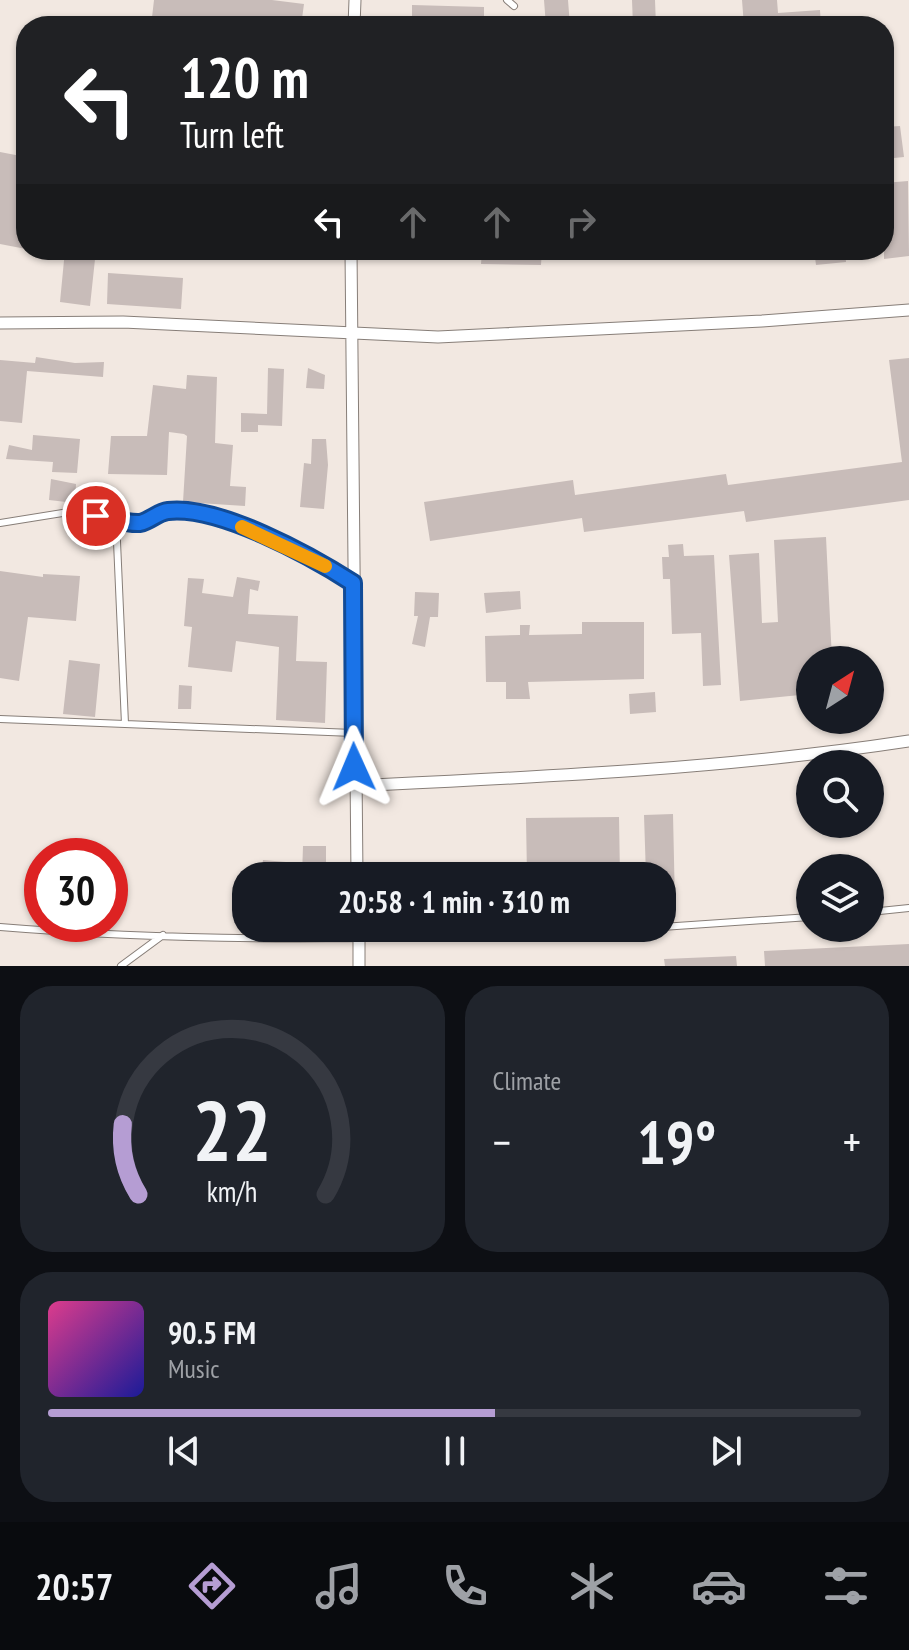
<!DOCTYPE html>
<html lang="en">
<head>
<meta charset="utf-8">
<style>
  :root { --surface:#171b24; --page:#20242c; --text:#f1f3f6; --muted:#9ea1a6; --line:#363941; --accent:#b59dd3 }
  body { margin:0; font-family:"PT Sans Narrow",sans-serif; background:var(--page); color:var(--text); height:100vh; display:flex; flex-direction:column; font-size:30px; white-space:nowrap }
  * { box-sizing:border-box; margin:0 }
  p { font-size:26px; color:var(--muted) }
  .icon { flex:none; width:44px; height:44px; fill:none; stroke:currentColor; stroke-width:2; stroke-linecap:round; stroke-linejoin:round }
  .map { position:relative; height:966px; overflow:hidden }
  .panel { display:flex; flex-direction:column; gap:20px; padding:20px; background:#0d0f14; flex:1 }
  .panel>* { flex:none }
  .guide { position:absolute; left:16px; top:16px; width:878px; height:244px; border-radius:32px; box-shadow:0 2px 6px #0004; background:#202124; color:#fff; overflow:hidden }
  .needle { width:52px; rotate:36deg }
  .tools { position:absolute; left:796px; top:646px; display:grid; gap:16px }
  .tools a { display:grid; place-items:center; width:88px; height:88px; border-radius:50%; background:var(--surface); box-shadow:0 2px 6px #0004; font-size:40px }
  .speed { position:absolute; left:24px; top:838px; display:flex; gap:16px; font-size:40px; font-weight:700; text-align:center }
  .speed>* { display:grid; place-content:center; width:104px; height:104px; border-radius:50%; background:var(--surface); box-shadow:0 2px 6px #0004; line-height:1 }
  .speed .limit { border:12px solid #d22; background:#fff; color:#111 }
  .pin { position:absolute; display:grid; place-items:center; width:68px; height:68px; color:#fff; margin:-34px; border:4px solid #fff; border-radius:50%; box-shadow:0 2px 8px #0007 }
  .me { position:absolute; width:88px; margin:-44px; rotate:359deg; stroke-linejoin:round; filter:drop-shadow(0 0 6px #0008) }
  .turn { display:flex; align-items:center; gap:28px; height:168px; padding:0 32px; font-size:36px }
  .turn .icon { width:104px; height:104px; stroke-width:2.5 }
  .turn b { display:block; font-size:56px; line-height:68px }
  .lanes { display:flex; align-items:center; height:76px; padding:0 32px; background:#0003; justify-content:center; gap:40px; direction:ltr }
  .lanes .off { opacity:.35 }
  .big { font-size:60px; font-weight:700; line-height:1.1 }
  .panel .card { flex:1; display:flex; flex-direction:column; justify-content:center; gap:12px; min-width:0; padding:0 28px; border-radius:32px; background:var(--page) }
  .panel .dial { align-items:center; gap:0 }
  .dial svg { height:208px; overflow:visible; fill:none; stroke:var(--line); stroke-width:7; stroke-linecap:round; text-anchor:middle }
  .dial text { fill:var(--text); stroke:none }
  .song { display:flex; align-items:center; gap:24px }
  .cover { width:96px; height:96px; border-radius:12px; background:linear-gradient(135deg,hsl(330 70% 55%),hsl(240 70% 35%)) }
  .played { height:8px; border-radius:4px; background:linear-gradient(90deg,var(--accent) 55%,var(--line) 55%) }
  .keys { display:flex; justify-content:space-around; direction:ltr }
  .heat { display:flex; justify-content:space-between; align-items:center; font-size:44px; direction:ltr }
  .panel .tiles { flex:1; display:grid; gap:20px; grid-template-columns:1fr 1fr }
  .card:last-child { grid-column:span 2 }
  .trip { position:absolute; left:232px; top:862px; width:444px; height:80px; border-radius:32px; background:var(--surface); box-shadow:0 2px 6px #0004; font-weight:700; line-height:80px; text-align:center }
  .menu { display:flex; height:128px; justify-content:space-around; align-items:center; background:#090b0e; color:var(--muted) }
  .menu .icon { width:56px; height:56px }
  .menu .selected { color:var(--accent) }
  .menu b { font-size:36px; color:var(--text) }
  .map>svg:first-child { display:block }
</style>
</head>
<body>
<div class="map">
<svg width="909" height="966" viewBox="0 0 909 966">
  <rect width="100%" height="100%" fill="#f2e8e1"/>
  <path fill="#c8bcb9" d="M154,0H272L304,4L301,26H151Z
    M544,0H568L570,26H546Z
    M632,0H655L656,26H633Z
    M742,0H777L778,13L820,10L821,26H744Z
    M412,5L484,7V26H412Z
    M900,126L904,157L884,159V127Z
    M0,152L26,157V249L0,244Z
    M908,181L909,256L884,259V183Z
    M65,250H96L90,306L60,302Z
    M482,250H542L541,265L481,264Z
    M814,250H845L846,262L816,265Z
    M108,273L183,278L181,309L107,304Z
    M36,357L75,363L104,362L103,377L27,371L22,423L0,421V360L35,363Z
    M909,358V500L746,522L744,511L584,532L582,518L430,541L424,502L573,480L575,495L726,474L728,485L902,462L889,360Z
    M268,368L284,369L282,426L258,425V432H241V413L267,414Z
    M308,368L325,375L324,389L306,388Z
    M187,375L217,377L215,443L233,445L230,486L246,487L245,506L183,502L187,436L184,434L169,432L167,475L108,474L111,436H147L153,385L186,389Z
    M33,435L80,439L77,473L52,472L53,462L6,459L9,445L32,450Z
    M312,439H326L328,465L324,509L300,507L304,463L311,464Z
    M51,479L76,484L75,503L49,500Z
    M826,537L832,660H810V694L740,701L729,555L759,553L762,623L778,622L774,540Z
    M683,544L684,556L714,555L721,685L703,686L701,633L672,634L670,579H663L662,557H669L668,545Z
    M0,571L43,577V574L80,576L76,621L28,617L19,681L0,678Z
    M237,577L260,581L258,591L250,589L248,614L298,616L296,661L327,662L325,723L276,720L279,647L236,641L232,672L188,667L192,627L184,626L188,578L204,579L202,593L233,597Z
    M520,591L521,609L486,613L484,593Z
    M415,592L439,593L438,617H430L425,647L412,644L418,616H414Z
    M582,622H644V679L528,682L530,699H506V682H486L485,636L520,635V625H530L529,635L582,634Z
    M69,660L100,664L95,717L63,714Z
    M179,685L192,686L191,709H178Z
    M655,692L656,712L630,714L629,694Z
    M673,814L675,905H662V876H646L644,815Z
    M619,817L620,876H527L526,818Z
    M303,846H326V876H302Z
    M263,860L286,862L285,876H261Z
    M909,944V966H765L764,951Z
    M736,956L737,966H665L664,959Z"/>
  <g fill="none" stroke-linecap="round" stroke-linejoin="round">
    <g stroke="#877e78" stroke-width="8">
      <path id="lane" d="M507,0L514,6
        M116,519L125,724
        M0,523L81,510L140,523L167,511L191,512L268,537L313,558L353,583
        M0,719L353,733
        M870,912L909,908
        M0,927C217,945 435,939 651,928
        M662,927L810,917
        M121,966L163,935"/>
    </g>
    <g stroke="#877e78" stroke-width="13">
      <path id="street" d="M354,26L355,0
        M351,250L357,876
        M0,323L123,322L438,337L762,321L909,310
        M354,786C539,777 726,769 909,741
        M359,928V966"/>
    </g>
    <use href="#lane" stroke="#fff" stroke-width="6"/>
    <use href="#street" stroke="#fff" stroke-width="11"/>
  </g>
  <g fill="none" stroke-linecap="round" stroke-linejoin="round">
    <g stroke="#114b97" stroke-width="20">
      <path id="route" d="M96,516C109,518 127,524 140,523C150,521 158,512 168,511C219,505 311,556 353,583L354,767"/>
    </g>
    <use href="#route" stroke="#1a73e8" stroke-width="14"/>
    <path stroke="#f59e0b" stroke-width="14" d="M242,527L325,566"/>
  </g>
</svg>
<div class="tools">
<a><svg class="needle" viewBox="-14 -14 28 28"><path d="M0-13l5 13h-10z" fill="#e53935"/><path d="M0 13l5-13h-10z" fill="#9ea1a6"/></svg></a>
<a><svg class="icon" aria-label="search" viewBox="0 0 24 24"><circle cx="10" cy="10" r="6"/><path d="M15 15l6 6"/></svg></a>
<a><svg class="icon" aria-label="layers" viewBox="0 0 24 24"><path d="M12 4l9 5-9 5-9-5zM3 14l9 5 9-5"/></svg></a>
</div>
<div class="speed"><div class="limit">30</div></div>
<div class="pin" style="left:96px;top:516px;background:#d93025"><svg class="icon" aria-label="arrive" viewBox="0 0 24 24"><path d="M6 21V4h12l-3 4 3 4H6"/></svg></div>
<svg class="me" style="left:354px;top:767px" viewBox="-20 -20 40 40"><path d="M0-17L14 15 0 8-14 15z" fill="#1a73e8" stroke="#fff" stroke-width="4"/></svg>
<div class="trip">20:58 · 1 min · 310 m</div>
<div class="guide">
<div class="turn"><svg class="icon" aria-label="left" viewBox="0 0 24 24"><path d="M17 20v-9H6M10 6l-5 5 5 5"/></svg><div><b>120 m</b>Turn left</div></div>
<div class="lanes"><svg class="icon" aria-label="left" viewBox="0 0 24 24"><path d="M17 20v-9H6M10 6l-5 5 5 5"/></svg><svg class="icon off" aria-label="ahead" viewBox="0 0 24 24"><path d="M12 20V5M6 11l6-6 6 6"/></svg><svg class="icon off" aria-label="ahead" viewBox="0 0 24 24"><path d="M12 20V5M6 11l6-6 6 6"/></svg><svg class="icon off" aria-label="right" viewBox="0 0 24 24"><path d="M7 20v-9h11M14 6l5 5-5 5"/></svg></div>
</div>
</div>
<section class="panel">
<div class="tiles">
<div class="card dial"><svg viewBox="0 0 100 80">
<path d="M14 69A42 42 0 1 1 86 69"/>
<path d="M14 69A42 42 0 0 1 8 42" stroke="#b59dd3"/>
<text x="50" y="56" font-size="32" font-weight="700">22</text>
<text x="50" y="72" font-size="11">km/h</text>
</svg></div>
<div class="card"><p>Climate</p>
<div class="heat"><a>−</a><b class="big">19°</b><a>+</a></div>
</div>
<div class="card">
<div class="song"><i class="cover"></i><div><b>90.5 FM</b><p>Music</p></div></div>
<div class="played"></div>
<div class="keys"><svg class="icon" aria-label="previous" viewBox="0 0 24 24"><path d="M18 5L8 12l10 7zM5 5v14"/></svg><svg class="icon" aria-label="pause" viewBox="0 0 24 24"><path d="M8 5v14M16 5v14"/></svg><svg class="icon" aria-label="next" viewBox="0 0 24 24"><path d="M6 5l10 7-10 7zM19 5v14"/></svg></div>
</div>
</div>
</section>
<nav class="menu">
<b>20:57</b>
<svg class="icon selected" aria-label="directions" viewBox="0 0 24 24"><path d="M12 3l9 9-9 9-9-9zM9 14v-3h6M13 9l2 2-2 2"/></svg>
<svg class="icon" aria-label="music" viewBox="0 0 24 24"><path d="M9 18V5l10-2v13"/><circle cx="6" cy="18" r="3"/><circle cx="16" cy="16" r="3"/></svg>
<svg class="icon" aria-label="phone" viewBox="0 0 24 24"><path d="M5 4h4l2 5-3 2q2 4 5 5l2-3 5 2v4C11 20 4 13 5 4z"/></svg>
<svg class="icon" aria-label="climate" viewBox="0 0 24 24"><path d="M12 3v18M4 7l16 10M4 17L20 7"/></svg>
<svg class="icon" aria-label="car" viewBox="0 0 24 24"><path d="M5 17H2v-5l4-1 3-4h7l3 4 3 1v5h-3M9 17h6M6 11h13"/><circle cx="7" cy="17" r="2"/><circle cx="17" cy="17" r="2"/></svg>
<svg class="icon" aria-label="filters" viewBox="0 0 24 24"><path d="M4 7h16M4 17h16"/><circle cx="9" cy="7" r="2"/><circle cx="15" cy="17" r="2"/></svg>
</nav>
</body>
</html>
